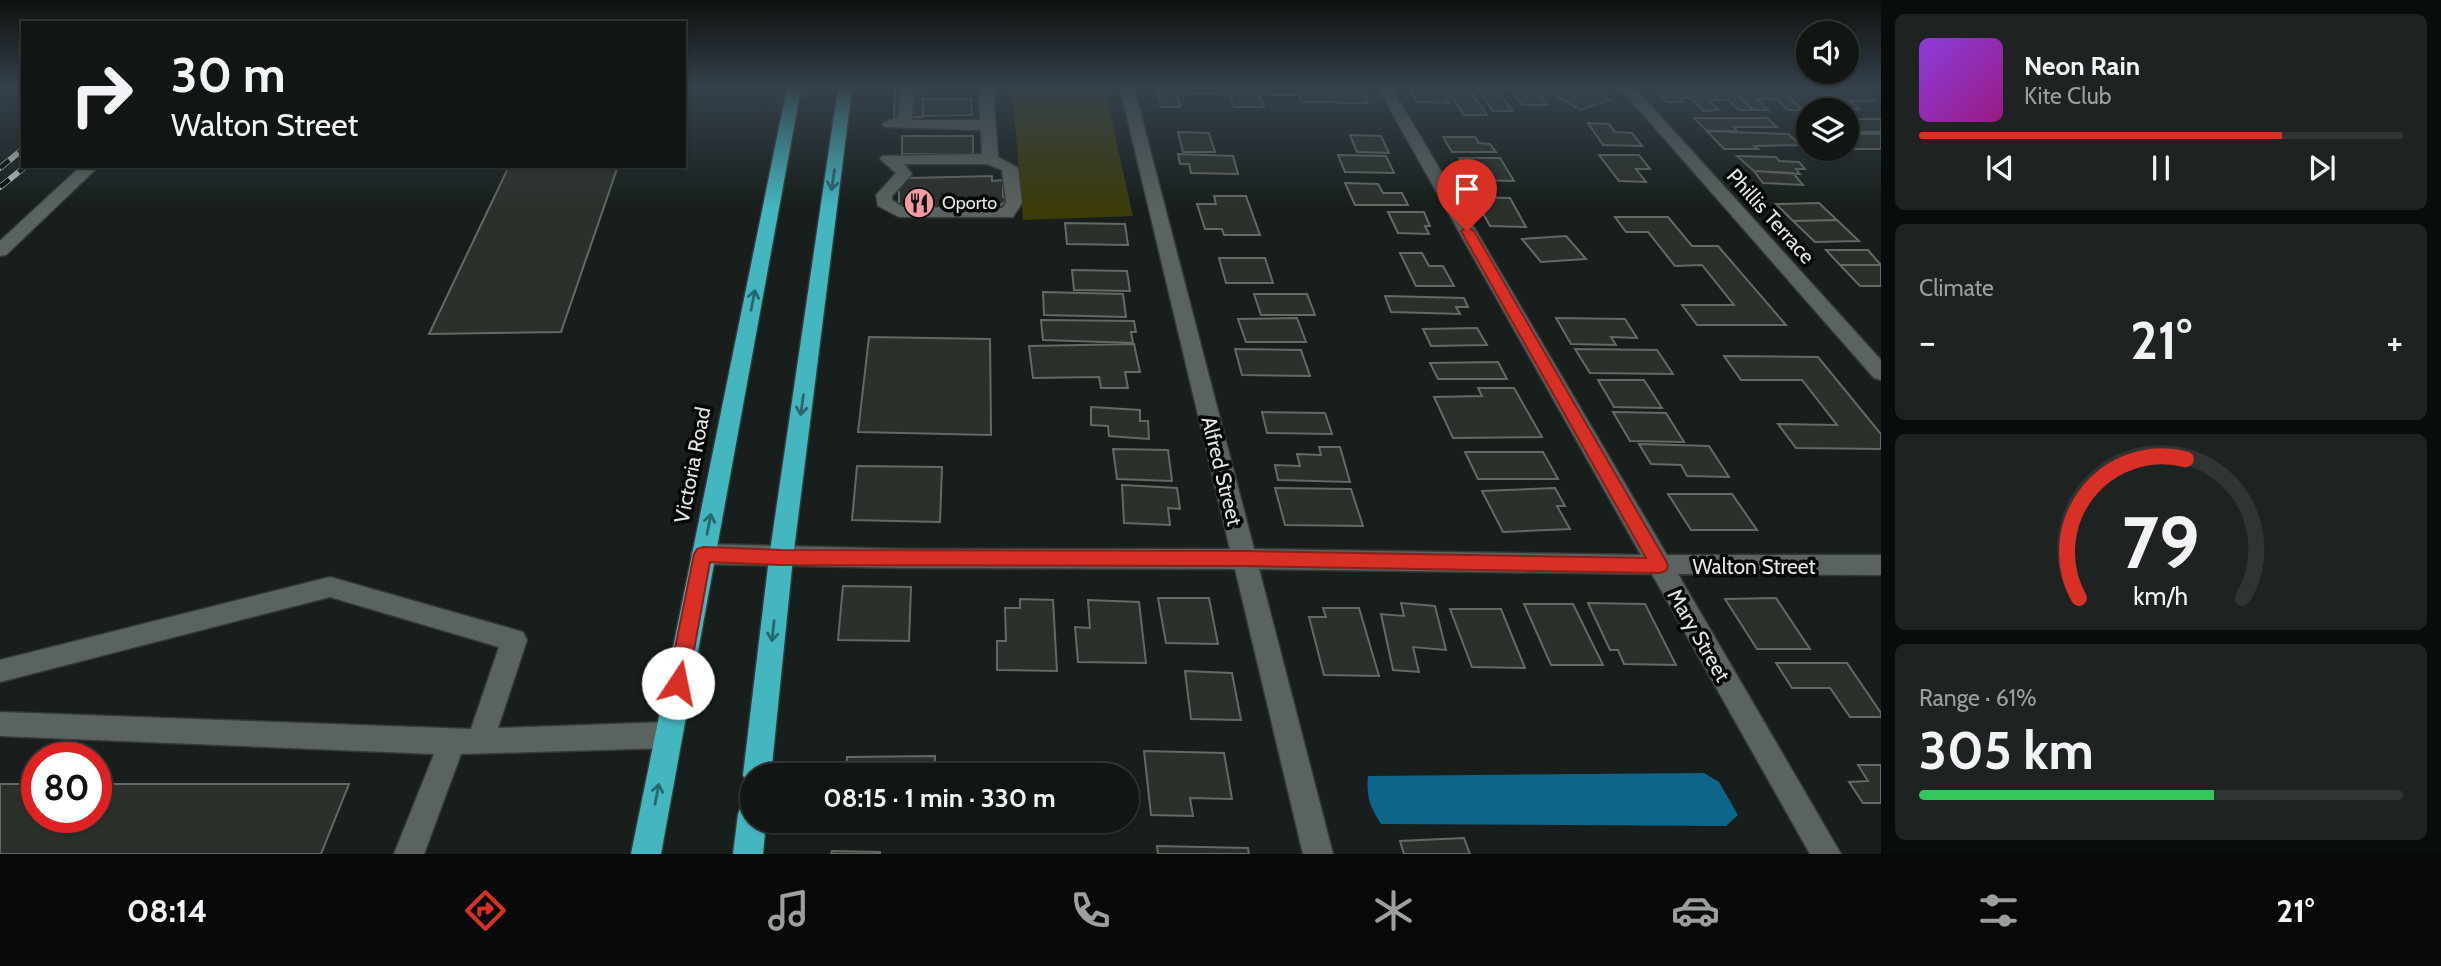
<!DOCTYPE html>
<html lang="en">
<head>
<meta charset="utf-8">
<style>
  :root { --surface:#111615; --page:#1e2322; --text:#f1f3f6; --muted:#9c9fa0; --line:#303534; --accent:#d93025 }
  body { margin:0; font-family:Cabin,sans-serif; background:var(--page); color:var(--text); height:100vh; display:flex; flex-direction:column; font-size:26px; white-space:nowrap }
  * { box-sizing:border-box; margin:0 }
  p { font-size:23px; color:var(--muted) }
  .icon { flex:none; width:38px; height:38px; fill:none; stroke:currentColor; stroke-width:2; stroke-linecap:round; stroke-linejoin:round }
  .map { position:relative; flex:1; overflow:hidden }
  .side { display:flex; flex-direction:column; gap:14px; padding:14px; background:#090c0c; width:560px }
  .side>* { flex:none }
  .hud { position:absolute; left:21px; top:21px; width:665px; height:147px; border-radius:0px; box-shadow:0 2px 5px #0004,0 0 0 2px var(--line); background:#111615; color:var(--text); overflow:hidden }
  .tools { position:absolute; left:1796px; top:21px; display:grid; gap:14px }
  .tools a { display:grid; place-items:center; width:63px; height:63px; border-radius:50%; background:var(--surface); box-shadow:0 2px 5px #0004,0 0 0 2px var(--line); font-size:35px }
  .speed { position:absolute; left:21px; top:742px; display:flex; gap:14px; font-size:35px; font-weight:700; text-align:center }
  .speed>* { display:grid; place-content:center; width:91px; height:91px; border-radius:50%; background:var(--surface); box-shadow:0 2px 5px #0004,0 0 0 2px var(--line); line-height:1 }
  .speed .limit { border:10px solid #d22; background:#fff; color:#111 }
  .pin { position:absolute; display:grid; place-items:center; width:60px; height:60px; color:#fff; margin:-72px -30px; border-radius:50% 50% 50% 0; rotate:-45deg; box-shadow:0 0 7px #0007 }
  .pin .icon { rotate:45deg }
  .me { position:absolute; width:77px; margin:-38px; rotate:11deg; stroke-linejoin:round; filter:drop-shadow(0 0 5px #0008) }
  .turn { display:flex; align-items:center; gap:24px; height:147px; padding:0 35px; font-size:32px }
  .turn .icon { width:91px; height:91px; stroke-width:2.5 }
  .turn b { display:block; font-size:49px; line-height:60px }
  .big { font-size:52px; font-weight:700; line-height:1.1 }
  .side .card { flex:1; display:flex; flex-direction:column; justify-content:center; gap:10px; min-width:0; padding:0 24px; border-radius:10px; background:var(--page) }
  .side .dial { align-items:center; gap:0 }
  .dial svg { height:182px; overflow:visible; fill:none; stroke:var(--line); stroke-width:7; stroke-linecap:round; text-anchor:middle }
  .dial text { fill:var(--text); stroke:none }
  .song { display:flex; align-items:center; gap:21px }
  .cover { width:84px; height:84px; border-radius:10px; background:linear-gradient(135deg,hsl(270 70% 55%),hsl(310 70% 35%)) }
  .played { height:7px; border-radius:4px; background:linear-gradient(90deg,var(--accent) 75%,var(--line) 75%) }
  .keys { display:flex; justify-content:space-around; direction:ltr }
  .heat { display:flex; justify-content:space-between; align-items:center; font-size:38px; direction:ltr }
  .charge { height:10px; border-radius:5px; background:linear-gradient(90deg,#34c759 61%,var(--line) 0) }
  .trip { position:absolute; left:740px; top:763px; width:399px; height:70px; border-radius:35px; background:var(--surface); box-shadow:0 2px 5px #0004,0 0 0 2px var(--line); font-weight:700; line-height:70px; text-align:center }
  .menu { display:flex; height:112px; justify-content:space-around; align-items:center; background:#070908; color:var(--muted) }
  .menu .icon { width:49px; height:49px }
  .menu .on { color:var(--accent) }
  .menu b { font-size:32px; color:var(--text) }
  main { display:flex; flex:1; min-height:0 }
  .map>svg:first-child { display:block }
</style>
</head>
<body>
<main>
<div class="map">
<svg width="1881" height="854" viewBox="0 0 1881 854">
  <rect width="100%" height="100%" fill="#171e1c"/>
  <path fill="#3c3b0a" d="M1012,88L1105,90L1133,216L1023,220Z"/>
  <path fill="#0e658b" d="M1704,773L1719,782L1738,815L1726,826L1381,824C1370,807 1366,796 1368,776Z"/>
  <path fill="#2b302a" stroke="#646a63" stroke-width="2" d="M1156,88H1175L1180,107H1161Z
    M1190,88H1219L1221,93H1191Z
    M1235,88H1256L1264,107H1234L1229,94H1238Z
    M1264,88H1292L1295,95H1266Z
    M1296,88H1326L1333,102H1302Z
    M1330,88H1360L1368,103H1337Z
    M1409,88H1440L1449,103L1417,102Z
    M1446,88H1468L1487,115H1464Z
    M1478,88H1497L1512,111H1493Z
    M1510,88H1541L1545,93H1539L1548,105H1522Z
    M1569,88L1580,94L1590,90L1609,100L1581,110L1543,89Z
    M1690,88H1706L1718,100H1708L1719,110L1704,111L1691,98H1679L1683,102H1667L1655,89Z
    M1706,88L1731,89L1753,110H1739L1728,100H1718Z
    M1731,88H1755L1767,99H1757L1768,110H1754Z
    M1755,88H1779L1802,110H1788L1777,99H1767Z
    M1779,88H1819L1835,102H1809L1818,110H1803Z
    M1820,88H1860L1876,101H1850L1859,109H1845Z
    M895,90H923V117H894Z
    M923,99H971L972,115L923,116Z
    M1694,118H1767L1777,127H1734L1737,131H1707Z
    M1846,119H1881V132H1846Z
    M1588,123L1609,124L1615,132L1632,133L1642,146L1603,145Z
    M1707,131L1788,134L1801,145L1754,146L1758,149H1724Z
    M1178,132L1209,133L1215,152H1183Z
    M1846,134H1881V149H1839H1846Z
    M1350,135L1381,136L1389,153L1357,152Z
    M902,136H973V154H902Z
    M1443,137H1475L1479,143L1490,144L1496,152H1452Z
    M1178,154L1233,156L1238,174L1191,173L1189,164H1180Z
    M1338,155L1386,156L1394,173L1345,172Z
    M1599,155H1639L1650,169H1636L1646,182L1619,181Z
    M1737,156L1776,157L1779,161L1799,162L1805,169H1796L1800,174L1754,171Z
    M1459,158H1500L1514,181L1472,180Z
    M509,166H618L561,332L429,334Z
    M1754,171L1793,173L1803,185L1763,183Z
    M992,176V181L1003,180V197L1008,200L996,208H903L895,204L899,202V192L895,190L909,178Z
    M1345,183L1378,184L1383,193H1402L1408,205H1355Z
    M1214,196H1246L1260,235H1224L1222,229H1205L1197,204H1216Z
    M1474,197L1510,198L1526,227L1490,226Z
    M1819,203L1837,220L1793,221L1776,204Z
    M1388,212H1424L1430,226H1425L1429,234L1398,233Z
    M1615,217H1668L1692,246H1718L1786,325H1697L1682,305H1734L1702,265L1675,266L1648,232H1626Z
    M1837,220L1859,241L1815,242L1793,221Z
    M1065,223L1125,224L1128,245L1067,244Z
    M1566,236L1586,259L1541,262L1522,239Z
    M1826,250H1868L1881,265H1840Z
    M1400,253H1422L1429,266H1443L1454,286H1416Z
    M1219,258H1265L1273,283H1226Z
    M1840,265H1881V286H1860Z
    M1072,270L1127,271L1130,291L1074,290Z
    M1043,292L1123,294L1126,317L1044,315Z
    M1254,294H1307L1315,315H1261Z
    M1385,296L1464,298L1468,307H1456L1460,314L1391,312Z
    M1297,318L1306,342H1246L1238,319Z
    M1556,318L1625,319L1637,338L1611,337L1616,345L1571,344Z
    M1041,320L1134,321L1136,332H1131L1133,343L1043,340Z
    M1477,328L1487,345L1431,346L1423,329Z
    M869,337L990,339L991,435L858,432Z
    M1134,344L1140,372H1125L1128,388H1101L1099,377L1033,378L1029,346Z
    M1235,349L1301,350L1310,376L1242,375Z
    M1575,349L1657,350L1673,374L1590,373Z
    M1724,356L1818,357L1881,434V449L1796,448L1778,424L1837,425L1802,380H1741Z
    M1498,362L1507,379H1438L1430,363Z
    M1598,380H1644L1662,408L1614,407Z
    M1478,388H1514L1542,437L1453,438L1434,397L1482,396Z
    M1091,407L1140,410V421H1148L1149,439L1109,436L1108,426L1091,425Z
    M1262,412L1325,413L1332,434L1267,433Z
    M1613,412L1666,413L1684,442L1630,441Z
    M1639,444L1709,446L1729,477L1687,476L1681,465L1651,464Z
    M1319,447H1340L1350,482L1278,480L1275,465L1300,466L1297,454L1321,455Z
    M1113,449L1168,450L1172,481L1117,479Z
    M1465,452H1543L1558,479H1478Z
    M857,466L942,467L940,522L852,520Z
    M1122,485L1177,488L1180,509L1168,508L1170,525L1124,523Z
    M1275,488L1351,489L1363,526L1285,525Z
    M1555,488L1565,506H1557L1570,529L1503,532L1482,491Z
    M1668,494H1732L1757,530H1691Z
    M843,586L911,587L909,641L838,640Z
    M1158,598H1209L1218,644L1166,643Z
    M1776,598L1810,649H1757L1725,599Z
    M1020,599L1053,600L1057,671L997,670V641H1006L1005,608H1020Z
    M1088,600L1139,602L1146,663L1078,662L1075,627L1090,628Z
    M1401,603L1435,606L1446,650L1413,647L1419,672L1393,670L1381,614L1404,616Z
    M1588,603L1645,604L1676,665L1624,664L1618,650H1610Z
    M1524,604H1573L1603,665H1551Z
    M1323,608H1359L1379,676L1324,675L1309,617H1326Z
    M1450,609H1501L1525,668L1472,667Z
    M1776,663H1847L1881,713V717H1850L1830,688H1792Z
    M1185,671L1232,673L1241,720L1191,719Z
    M1144,751L1224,753L1232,799L1190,798L1193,816L1151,815Z
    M935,756V775H846L847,757Z
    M1858,765H1881V803H1863L1849,782L1868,781Z
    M0,784H37V817H96V784H349L321,854H0Z
    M1464,838L1470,854H1404L1400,841Z
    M1157,846L1248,848L1249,854H1158Z
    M832,851L880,852V854H831Z"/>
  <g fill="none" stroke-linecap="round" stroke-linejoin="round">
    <g stroke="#353937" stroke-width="3">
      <path id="minor" d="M900,88H914L912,120H980L979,88H993L998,157L1018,168L1022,203L1013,217H899L878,206L876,195L896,173L880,159L882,156L982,154L981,130L885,127L882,124L899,116ZM904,164H987L1002,170L1006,203L1002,208L903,207L892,200V196L912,174Z
        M1120,88H1134L1254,549L1641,555L1378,88H1392L1667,555H1881V575L1678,574L1841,854H1810L1652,574L1259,569L1333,854H1303L1235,569L905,568L703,564L695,561L691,554L695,547L703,544L905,549H1230Z
        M1620,88H1635L1881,360V380L1874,378Z
        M81,166H99L6,255L0,256V241Z
        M330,577L523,632L527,640L498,728L668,722L677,726L681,735L677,744L668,748L461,754L424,854H394L434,754L0,736V712L471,729L499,647L330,597L0,682V660Z"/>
    </g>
    <g stroke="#353937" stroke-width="3">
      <path id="highway" d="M787,88H801L661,854H631Z
        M838,88H852L793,558L771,775H752V786L747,784L743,775L769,558Z
        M752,800V821H766L763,854H733L738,814L742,804Z"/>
    </g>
    <use href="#minor" fill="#5b6360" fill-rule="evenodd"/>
    <use href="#highway" fill="#43b6bf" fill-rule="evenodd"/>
    <g stroke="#c3c8c6" stroke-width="6">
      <path id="rail" d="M0,168L23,149
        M0,187L26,166"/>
    </g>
    <use href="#rail" stroke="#050807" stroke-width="4.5" stroke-dasharray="12" stroke-linecap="butt"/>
  </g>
  <defs><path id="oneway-shaft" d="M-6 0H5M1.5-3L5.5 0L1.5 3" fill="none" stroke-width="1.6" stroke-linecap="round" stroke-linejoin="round" transform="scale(1.75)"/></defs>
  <g stroke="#27686c">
    <use href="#oneway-shaft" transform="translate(833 180) rotate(98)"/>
    <use href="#oneway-shaft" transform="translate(753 300) rotate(-79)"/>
    <use href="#oneway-shaft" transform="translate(802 405) rotate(98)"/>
    <use href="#oneway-shaft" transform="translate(709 524) rotate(-79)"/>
    <use href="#oneway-shaft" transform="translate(773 631) rotate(96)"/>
    <use href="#oneway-shaft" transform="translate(657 794) rotate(-79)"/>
  </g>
  <linearGradient id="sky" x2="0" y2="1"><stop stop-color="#0d100f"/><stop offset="0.42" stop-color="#36414b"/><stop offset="1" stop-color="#36414b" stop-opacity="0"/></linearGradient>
  <rect width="1881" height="208" fill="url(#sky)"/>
  <path fill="#d93025" stroke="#8d1f18" stroke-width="2" d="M1467,227L1474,231L1666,561L1668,566L1666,571L1659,573L1244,566L781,565L710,562L688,683L685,689L678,692L671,689L668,683L694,554L697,549L703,547L781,550L1244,551L1646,558L1461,231Z"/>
  <defs>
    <g id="restaurant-disc" transform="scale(1.575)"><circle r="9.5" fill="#f49aa3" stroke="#050807"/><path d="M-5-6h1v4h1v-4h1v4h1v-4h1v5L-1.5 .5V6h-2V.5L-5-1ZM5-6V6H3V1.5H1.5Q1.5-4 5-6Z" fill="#111"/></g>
  </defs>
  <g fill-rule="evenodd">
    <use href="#restaurant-disc" x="919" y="203"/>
  </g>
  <g text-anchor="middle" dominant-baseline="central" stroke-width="7" stroke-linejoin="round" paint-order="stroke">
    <g font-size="18" fill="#e2e7e5" stroke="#050807" text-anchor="start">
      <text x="942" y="203">Oporto</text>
    </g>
    <g font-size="21" fill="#e2e7e5" stroke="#050807">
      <text transform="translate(1771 216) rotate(48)">Phillis Terrace</text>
      <text transform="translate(692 465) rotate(-79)">Victoria Road</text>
      <text transform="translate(1222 471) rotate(76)">Alfred Street</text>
      <text x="1754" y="566">Walton Street</text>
      <text transform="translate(1699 635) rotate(60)">Mary Street</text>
    </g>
  </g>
</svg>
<div class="tools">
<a><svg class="icon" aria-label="sound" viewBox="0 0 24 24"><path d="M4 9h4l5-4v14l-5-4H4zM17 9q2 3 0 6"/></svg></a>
<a><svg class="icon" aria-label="layers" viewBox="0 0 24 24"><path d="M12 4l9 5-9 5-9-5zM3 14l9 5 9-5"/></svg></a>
</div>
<div class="speed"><div class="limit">80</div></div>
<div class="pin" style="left:1467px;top:231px;background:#d93025"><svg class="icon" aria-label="arrive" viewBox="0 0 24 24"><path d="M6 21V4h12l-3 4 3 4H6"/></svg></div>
<svg class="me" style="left:678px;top:683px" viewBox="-20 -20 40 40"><circle r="19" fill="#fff"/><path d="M0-13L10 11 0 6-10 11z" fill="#d93025"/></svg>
<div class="trip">08:15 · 1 min · 330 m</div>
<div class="hud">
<div class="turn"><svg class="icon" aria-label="right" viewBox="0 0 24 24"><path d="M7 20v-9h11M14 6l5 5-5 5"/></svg><div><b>30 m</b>Walton Street</div></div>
</div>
</div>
<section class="side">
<div class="card">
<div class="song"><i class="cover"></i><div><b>Neon Rain</b><p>Kite Club</p></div></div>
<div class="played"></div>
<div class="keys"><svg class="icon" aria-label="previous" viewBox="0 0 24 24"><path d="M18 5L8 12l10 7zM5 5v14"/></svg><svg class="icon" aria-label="pause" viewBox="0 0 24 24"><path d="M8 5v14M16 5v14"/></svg><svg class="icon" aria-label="next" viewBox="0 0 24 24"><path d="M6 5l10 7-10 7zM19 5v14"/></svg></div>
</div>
<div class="card"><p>Climate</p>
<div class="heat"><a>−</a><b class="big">21°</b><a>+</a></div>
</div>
<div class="card dial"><svg viewBox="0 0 100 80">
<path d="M14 69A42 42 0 1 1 86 69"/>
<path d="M14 69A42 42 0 0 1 61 8" stroke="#d93025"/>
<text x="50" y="56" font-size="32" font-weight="700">79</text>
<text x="50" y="72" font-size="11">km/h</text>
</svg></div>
<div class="card"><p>Range · 61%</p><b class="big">305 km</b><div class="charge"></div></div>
</section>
</main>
<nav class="menu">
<b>08:14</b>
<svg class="icon on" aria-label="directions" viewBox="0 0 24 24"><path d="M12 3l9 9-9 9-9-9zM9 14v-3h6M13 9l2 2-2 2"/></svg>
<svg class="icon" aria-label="music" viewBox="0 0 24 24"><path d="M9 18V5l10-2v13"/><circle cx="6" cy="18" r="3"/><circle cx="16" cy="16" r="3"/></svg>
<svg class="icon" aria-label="phone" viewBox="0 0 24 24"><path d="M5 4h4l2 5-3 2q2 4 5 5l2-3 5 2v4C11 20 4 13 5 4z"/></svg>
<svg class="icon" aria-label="climate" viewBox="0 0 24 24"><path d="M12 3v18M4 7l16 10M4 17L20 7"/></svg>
<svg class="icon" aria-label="car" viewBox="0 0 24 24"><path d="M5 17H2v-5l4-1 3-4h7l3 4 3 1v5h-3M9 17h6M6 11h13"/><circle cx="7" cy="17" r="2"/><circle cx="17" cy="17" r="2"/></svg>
<svg class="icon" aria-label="filters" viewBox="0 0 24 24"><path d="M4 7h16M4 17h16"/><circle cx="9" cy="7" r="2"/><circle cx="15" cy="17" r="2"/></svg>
<b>21°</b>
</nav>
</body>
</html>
